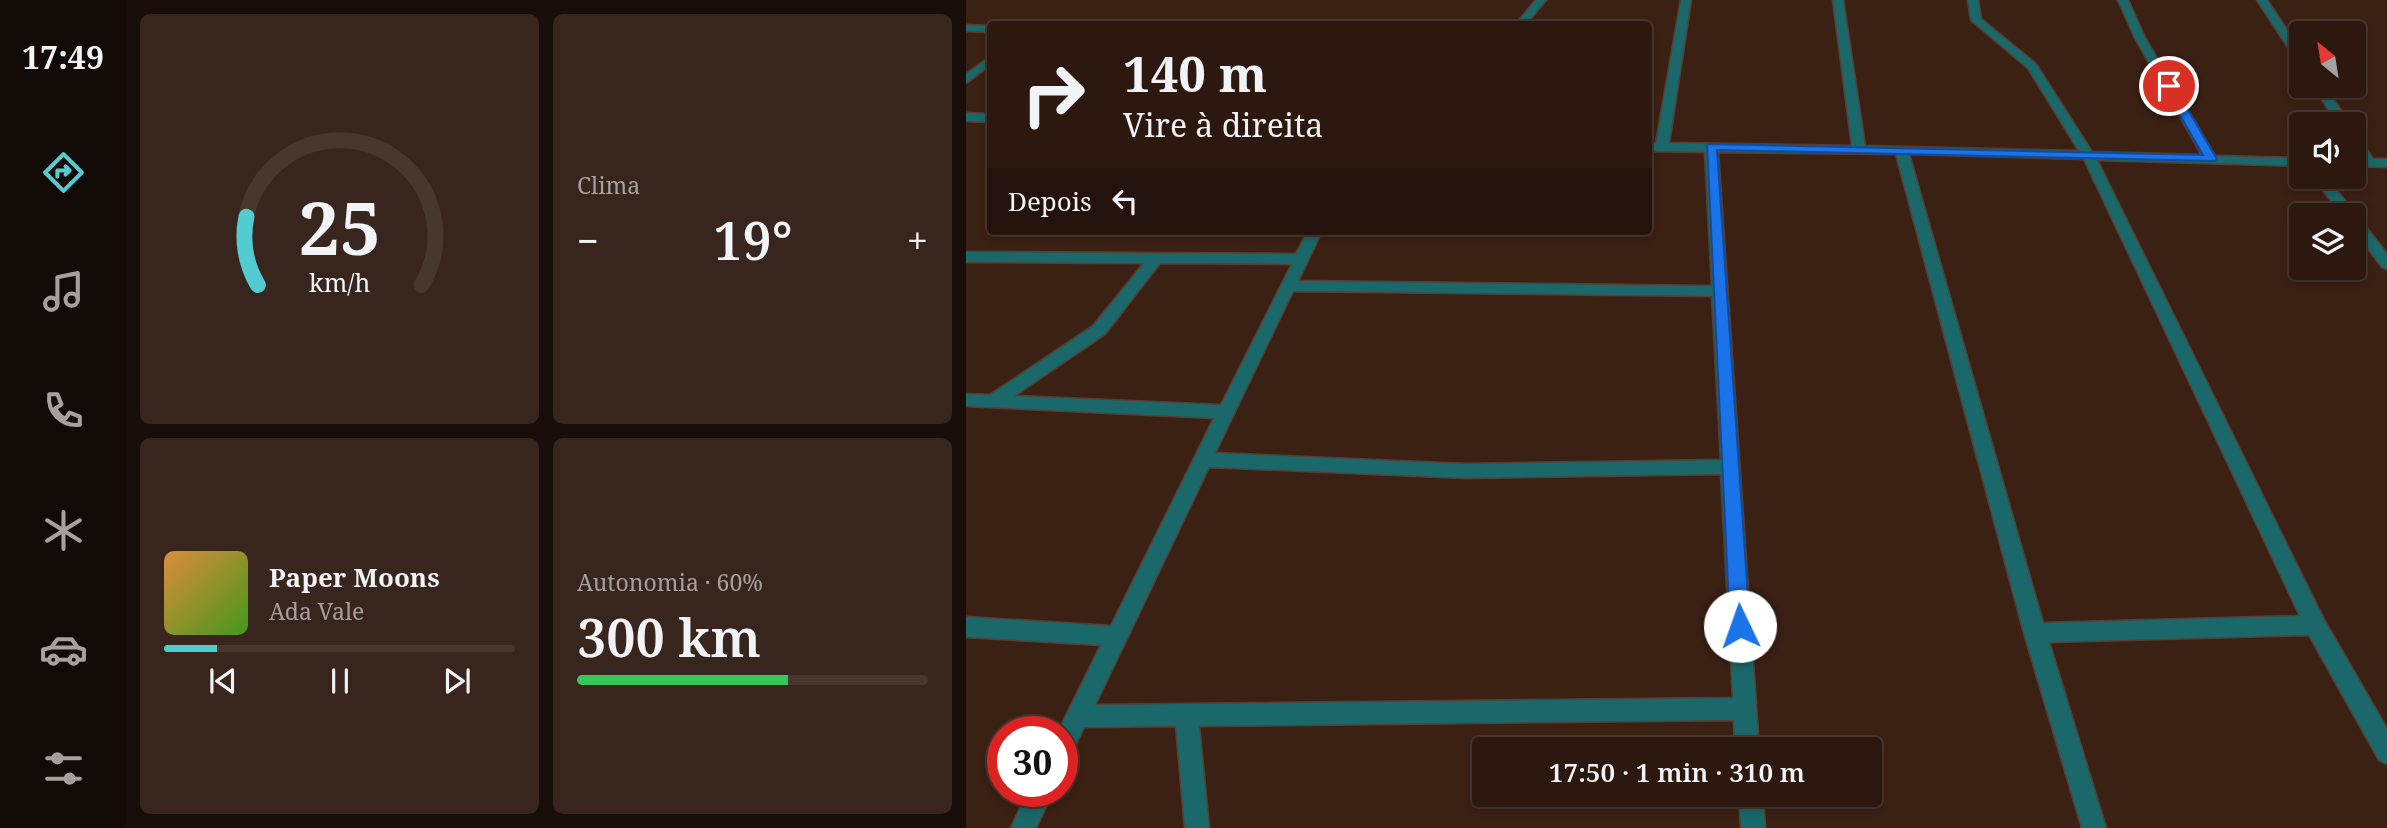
<!DOCTYPE html>
<html lang="pt">
<head>
<meta charset="utf-8">
<style>
  :root { --surface:#2c180f; --page:#38251d; --text:#f1f3f6; --muted:#a6a09e; --line:#48372f; --accent:#52ccd1 }
  body { margin:0; font-family:"Noto Serif",serif; background:var(--page); color:var(--text); height:100vh; display:flex; flex-direction:column; font-size:26px; white-space:nowrap }
  * { box-sizing:border-box; margin:0 }
  p { font-size:23px; color:var(--muted) }
  .icon { flex:none; width:38px; height:38px; fill:none; stroke:currentColor; stroke-width:2; stroke-linecap:round; stroke-linejoin:round }
  .map { position:relative; flex:1; overflow:hidden }
  .panel { display:flex; flex-direction:column; gap:14px; padding:14px; background:#180d08; width:840px }
  .panel>* { flex:none }
  .hud { position:absolute; left:21px; top:21px; width:665px; height:214px; border-radius:7px; box-shadow:0 4px 10px #0003,0 0 0 2px var(--line); background:#2c180f; color:var(--text); overflow:hidden }
  .needle { width:46px; rotate:330deg }
  .buttons { position:absolute; left:1323px; top:21px; display:grid; gap:14px }
  .buttons a { display:grid; place-items:center; width:77px; height:77px; border-radius:7px; background:var(--surface); box-shadow:0 4px 10px #0003,0 0 0 2px var(--line); font-size:35px }
  .speed { position:absolute; left:21px; top:716px; display:flex; gap:14px; font-size:35px; font-weight:700; text-align:center }
  .speed>* { display:grid; place-content:center; width:91px; height:91px; border-radius:50%; background:var(--surface); box-shadow:0 4px 10px #0003,0 0 0 2px var(--line); line-height:1 }
  .speed .limit { border:10px solid #d22; background:#fff; color:#111 }
  .pin { position:absolute; display:grid; place-items:center; width:60px; height:60px; color:#fff; margin:-30px; border:4px solid #fff; border-radius:50%; box-shadow:0 2px 7px #0007 }
  .me { position:absolute; width:77px; margin:-38px; rotate:357deg; stroke-linejoin:round; filter:drop-shadow(0 0 5px #0008) }
  .turn { display:flex; align-items:center; gap:24px; height:147px; padding:0 21px; font-size:32px }
  .turn .icon { width:91px; height:91px; stroke-width:2.5 }
  .turn b { display:block; font-size:49px; line-height:60px }
  .then { display:flex; align-items:center; height:66px; padding:0 21px; background:#0003; gap:14px; font-size:26px }
  .big { font-size:52px; font-weight:600; line-height:1.1 }
  .panel .card { flex:1; display:flex; flex-direction:column; justify-content:center; gap:10px; min-width:0; padding:0 24px; border-radius:10px; background:var(--page) }
  .panel .dial { align-items:center; gap:0 }
  .dial svg { height:182px; overflow:visible; fill:none; stroke:var(--line); stroke-width:7; stroke-linecap:round; text-anchor:middle }
  .dial text { fill:var(--text); stroke:none }
  .song { display:flex; align-items:center; gap:21px }
  .cover { width:84px; height:84px; border-radius:10px; background:linear-gradient(135deg,hsl(30 70% 55%),hsl(100 70% 35%)) }
  .played { height:7px; border-radius:4px; background:linear-gradient(90deg,var(--accent) 15%,var(--line) 15%) }
  .keys { display:flex; justify-content:space-around; direction:ltr }
  .heat { display:flex; justify-content:space-between; align-items:center; font-size:38px; direction:ltr }
  .charge { height:10px; border-radius:5px; background:linear-gradient(90deg,#34c759 60%,var(--line) 0) }
  .panel .tiles { flex:1; display:grid; gap:14px; grid-template-columns:repeat(2,1fr) }
  .trip { position:absolute; left:506px; top:737px; width:410px; height:70px; border-radius:7px; background:var(--surface); box-shadow:0 4px 10px #0003,0 0 0 2px var(--line); font-weight:600; line-height:70px; text-align:center }
  main { display:flex; flex:1; min-height:0 }
  .tab-bar { display:flex; flex-direction:column; width:126px; justify-content:space-around; align-items:center; background:#120a06; color:var(--muted) }
  .tab-bar .icon { width:49px; height:49px }
  .tab-bar .current { color:var(--accent) }
  .tab-bar b { font-size:32px; color:var(--text) }
  .map>svg:first-child { display:block }
</style>
</head>
<body>
<main>
<nav class="tab-bar">
<b>17:49</b>
<svg class="icon current" aria-label="directions" viewBox="0 0 24 24"><path d="M12 3l9 9-9 9-9-9zM9 14v-3h6M13 9l2 2-2 2"/></svg>
<svg class="icon" aria-label="music" viewBox="0 0 24 24"><path d="M9 18V5l10-2v13"/><circle cx="6" cy="18" r="3"/><circle cx="16" cy="16" r="3"/></svg>
<svg class="icon" aria-label="phone" viewBox="0 0 24 24"><path d="M5 4h4l2 5-3 2q2 4 5 5l2-3 5 2v4C11 20 4 13 5 4z"/></svg>
<svg class="icon" aria-label="climate" viewBox="0 0 24 24"><path d="M12 3v18M4 7l16 10M4 17L20 7"/></svg>
<svg class="icon" aria-label="car" viewBox="0 0 24 24"><path d="M5 17H2v-5l4-1 3-4h7l3 4 3 1v5h-3M9 17h6M6 11h13"/><circle cx="7" cy="17" r="2"/><circle cx="17" cy="17" r="2"/></svg>
<svg class="icon" aria-label="filters" viewBox="0 0 24 24"><path d="M4 7h16M4 17h16"/><circle cx="9" cy="7" r="2"/><circle cx="15" cy="17" r="2"/></svg>
</nav>
<section class="panel">
<div class="tiles">
<div class="card dial"><svg viewBox="0 0 100 80">
<path d="M14 69A42 42 0 1 1 86 69"/>
<path d="M14 69A42 42 0 0 1 9 39" stroke="#52ccd1"/>
<text x="50" y="56" font-size="32" font-weight="700">25</text>
<text x="50" y="72" font-size="11">km/h</text>
</svg></div>
<div class="card"><p>Clima</p>
<div class="heat"><a>−</a><b class="big">19°</b><a>+</a></div>
</div>
<div class="card">
<div class="song"><i class="cover"></i><div><b>Paper Moons</b><p>Ada Vale</p></div></div>
<div class="played"></div>
<div class="keys"><svg class="icon" aria-label="previous" viewBox="0 0 24 24"><path d="M18 5L8 12l10 7zM5 5v14"/></svg><svg class="icon" aria-label="pause" viewBox="0 0 24 24"><path d="M8 5v14M16 5v14"/></svg><svg class="icon" aria-label="next" viewBox="0 0 24 24"><path d="M6 5l10 7-10 7zM19 5v14"/></svg></div>
</div>
<div class="card"><p>Autonomia · 60%</p><b class="big">300 km</b><div class="charge"></div></div>
</div>
</section>
<div class="map">
<svg width="1421" height="828" viewBox="0 0 1421 828">
  <rect width="100%" height="100%" fill="#3b2014"/>
  <g fill="none" stroke-linecap="round" stroke-linejoin="round">
    <g stroke="#573d32" stroke-width="3">
      <path id="minor" d="M570,0H580L560,24H550Z
        M715,0H725L703,143L886,146L867,0H877L899,146L1113,151L1062,68L1005,20L1002,0H1012L1015,19L1070,64L1126,152L1236,155L1169,38L1152,0H1162L1179,38L1249,156L1335,158V166L1131,160L1357,618L1421,729V764L1413,760L1343,635L1083,642L1140,828H1116L1058,633L930,154L752,152L793,749H769L768,720L233,726L243,828H219L210,726L118,727L104,756L96,760V732H92L135,645L0,637V617L145,626L248,418L0,406V394L24,395L127,326L178,263L0,262V252L330,254L342,231H356L332,281L746,286L739,152L682,151V143H690ZM943,154L1118,159L1334,616L1077,623ZM194,263L326,264L255,405L48,396L139,334ZM327,291L746,296L755,460L500,464L249,453ZM243,467L500,478L755,474L767,698L129,705Z
        M1291,0H1301L1335,51V62L1331,61Z
        M0,25L24,26V32L0,31Z
        M24,57V65L0,83V74Z
        M1347,86H1359L1384,124H1372Z
        M0,113L24,114V122L0,121Z
        M1388,135L1392,136L1407,159H1421V167L1388,166V158H1394L1388,149Z
        M1347,177H1360L1388,212L1389,217L1393,218L1421,254V269L1416,267L1388,230V215H1376Z
        M62,791H87L70,828H45Z
        M773,794H797L799,828H775Z"/>
    </g>
    <use href="#minor" fill="#1a686a" fill-rule="evenodd"/>
  </g>
  <path fill="#1a73e8" stroke="#114b97" stroke-width="2" d="M1203,83L1208,86L1251,159L1249,161L751,150L784,626L781,633L774,635L767,633L764,626L741,144L1237,155L1197,86Z"/>
</svg>
<div class="buttons">
<a><svg class="needle" viewBox="-14 -14 28 28"><path d="M0-13l5 13h-10z" fill="#e53935"/><path d="M0 13l5-13h-10z" fill="#a6a09e"/></svg></a>
<a><svg class="icon" aria-label="sound" viewBox="0 0 24 24"><path d="M4 9h4l5-4v14l-5-4H4zM17 9q2 3 0 6"/></svg></a>
<a><svg class="icon" aria-label="layers" viewBox="0 0 24 24"><path d="M12 4l9 5-9 5-9-5zM3 14l9 5 9-5"/></svg></a>
</div>
<div class="speed"><div class="limit">30</div></div>
<div class="pin" style="left:1203px;top:86px;background:#d93025"><svg class="icon" aria-label="arrive" viewBox="0 0 24 24"><path d="M6 21V4h12l-3 4 3 4H6"/></svg></div>
<svg class="me" style="left:774px;top:626px" viewBox="-20 -20 40 40"><circle r="19" fill="#fff"/><path d="M0-13L10 11 0 6-10 11z" fill="#1a73e8"/></svg>
<div class="trip">17:50 · 1 min · 310 m</div>
<div class="hud">
<div class="turn"><svg class="icon" aria-label="right" viewBox="0 0 24 24"><path d="M7 20v-9h11M14 6l5 5-5 5"/></svg><div><b>140 m</b>Vire à direita</div></div>
<div class="then">Depois<svg class="icon" aria-label="left" viewBox="0 0 24 24"><path d="M17 20v-9H6M10 6l-5 5 5 5"/></svg></div>
</div>
</div>
</main>
</body>
</html>
